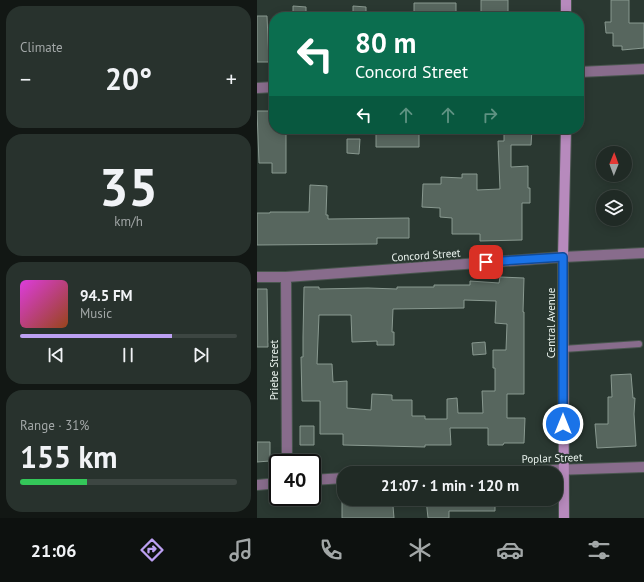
<!DOCTYPE html>
<html lang="en">
<head>
<meta charset="utf-8">
<style>
  :root { --surface:#202a25; --page:#28322d; --text:#f1f3f6; --muted:#a2a7a7; --line:#3d4642; --accent:#bca0f2 }
  body { margin:0; font-family:"PT Sans",sans-serif; background:var(--page); color:var(--text); height:100vh; display:flex; flex-direction:column; font-size:15px; white-space:nowrap }
  * { box-sizing:border-box; margin:0 }
  p { font-size:13px; color:var(--muted) }
  .icon { flex:none; width:22px; height:22px; fill:none; stroke:currentColor; stroke-width:2; stroke-linecap:round; stroke-linejoin:round }
  .map { position:relative; flex:1; overflow:hidden }
  .sheet { display:flex; flex-direction:column; gap:6px; padding:6px; background:#121714; width:257px }
  .sheet>* { flex:none }
  .top-card { position:absolute; left:12px; top:12px; width:315px; height:122px; border-radius:16px; box-shadow:0 2px 10px #0003,0 0 0 1px var(--line); background:#0b6e4f; color:#fff; overflow:hidden }
  .needle { width:26px; rotate:1deg }
  .fabs { position:absolute; left:339px; top:146px; display:grid; gap:8px }
  .fabs a { display:grid; place-items:center; width:36px; height:36px; border-radius:50%; background:var(--surface); box-shadow:0 2px 10px #0003,0 0 0 1px var(--line); font-size:20px }
  .speed { position:absolute; left:12px; top:454px; display:flex; gap:8px; font-size:20px; font-weight:700; text-align:center }
  .speed>* { display:grid; place-content:center; width:52px; height:52px; border-radius:50%; background:var(--surface); box-shadow:0 2px 10px #0003,0 0 0 1px var(--line); line-height:1 }
  .speed .limit { border:2px solid #111; border-radius:6px; background:#fff; color:#111 }
  .pin { position:absolute; display:grid; place-items:center; width:34px; height:34px; color:#fff; margin:-17px; border-radius:8px; box-shadow:0 2px 6px #0006 }
  .me { position:absolute; width:44px; margin:-22px; rotate:0deg; stroke-linejoin:round; filter:drop-shadow(0 0 3px #0008) }
  .turn { display:flex; align-items:center; gap:14px; height:84px; padding:0 20px; font-size:18px }
  .turn .icon { width:52px; height:52px; stroke-width:2.5 }
  .turn b { display:block; font-size:28px; line-height:34px }
  .lanes { display:flex; align-items:center; height:38px; padding:0 20px; background:#0003; justify-content:center; gap:20px; direction:ltr }
  .lanes .off { opacity:.35 }
  .big { font-size:30px; font-weight:800; line-height:1.1 }
  .sheet .tile { flex:1; display:flex; flex-direction:column; justify-content:center; gap:6px; min-width:0; padding:0 14px; border-radius:16px; background:var(--page) }
  .sheet .dial { align-items:center; gap:0 }
  .dial b { font-size:52px; line-height:1 }
  .song { display:flex; align-items:center; gap:12px }
  .cover { width:48px; height:48px; border-radius:6px; background:linear-gradient(135deg,hsl(300 70% 55%),hsl(20 70% 35%)) }
  .played { height:4px; border-radius:2px; background:linear-gradient(90deg,var(--accent) 70%,var(--line) 70%) }
  .keys { display:flex; justify-content:space-around; direction:ltr }
  .heat { display:flex; justify-content:space-between; align-items:center; font-size:22px; direction:ltr }
  .charge { height:6px; border-radius:3px; background:linear-gradient(90deg,#34c759 31%,var(--line) 0) }
  .trip { position:absolute; left:80px; top:466px; width:226px; height:40px; border-radius:16px; background:var(--surface); box-shadow:0 2px 10px #0003,0 0 0 1px var(--line); font-weight:800; line-height:40px; text-align:center }
  .menu { display:flex; height:64px; justify-content:space-around; align-items:center; background:#0d110f; color:var(--muted) }
  .menu .icon { width:28px; height:28px }
  .menu .active { color:var(--accent) }
  .menu b { font-size:18px; color:var(--text) }
  main { display:flex; flex:1; min-height:0 }
  .map>svg:first-child { display:block }
</style>
</head>
<body>
<main>
<section class="sheet">
<div class="tile"><p>Climate</p>
<div class="heat"><a>−</a><b class="big">20°</b><a>+</a></div>
</div>
<div class="tile dial"><b>35</b><p>km/h</p></div>
<div class="tile">
<div class="song"><i class="cover"></i><div><b>94.5 FM</b><p>Music</p></div></div>
<div class="played"></div>
<div class="keys"><svg class="icon" aria-label="previous" viewBox="0 0 24 24"><path d="M18 5L8 12l10 7zM5 5v14"/></svg><svg class="icon" aria-label="pause" viewBox="0 0 24 24"><path d="M8 5v14M16 5v14"/></svg><svg class="icon" aria-label="next" viewBox="0 0 24 24"><path d="M6 5l10 7-10 7zM19 5v14"/></svg></div>
</div>
<div class="tile"><p>Range · 31%</p><b class="big">155 km</b><div class="charge"></div></div>
</section>
<div class="map">
<svg width="387" height="518" viewBox="0 0 387 518">
  <rect width="100%" height="100%" fill="#2a3831"/>
  <path fill="#57665e" stroke="#899990" fill-rule="evenodd" d="M224,0H251V17H224Z
    M354,0H372V23H387V48L365,50V46H356V33H349L348,22H354Z
    M157,3H199V17H157Z
    M36,6L49,7V17H36Z
    M96,6L109,7V17H96Z
    M0,16H10L12,62H0Z
    M0,111H17V129H29V173H15V163H2Z
    M247,129H275L274,145H254V167L271,166V188H273V203H265V240L223,241V234H195V218L183,217V208L165,207L166,184H184V177L205,178V174H220V190L243,189L241,141H247Z
    M119,133H162V147H119Z
    M90,139H103L102,154L90,153Z
    M53,185L70,186L69,215H71V219L152,218V238H120V244L0,245V213H13V212H52Z
    M243,277L267,278L266,312H267V394H250V418H268L267,443H247L246,445H231V428H193L194,445H168V447L86,445V434H63V401H45L44,357H46V337L47,287H62V289L111,288L140,289V287H177V285H213V281L242,283ZM207,300L239,301L238,323L250,324L249,350H236V368H238V391H225L226,413H201L200,398L190,399V419H168V416H155V400H135V395L115,394L114,410L90,408V381L76,382L75,364H60L62,315H94L95,342L120,341V345H137V332H135L136,309L207,308Z
    M0,289H10L11,347H0Z
    M228,342L229,354L216,355L215,343Z
    M374,374L376,398H378L377,414L379,446L340,448L338,424H351V397H355L354,375Z
    M43,426H57V445H43Z
    M0,442H13V461L0,462Z
    M111,499H130V506H136L137,518H85V502H111Z
    M169,499H238V511H192V518H171Z"/>
  <g fill="none" stroke-linecap="round" stroke-linejoin="round">
    <g stroke="#49564f" stroke-width="8">
      <path id="lane" d="M306,349L382,344"/>
    </g>
    <g stroke="#49564f" stroke-width="12">
      <path id="street" d="M322,72L387,69
        M0,88L17,87
        M0,277H29L306,257L387,253
        M29,277L30,463
        M203,473L387,467
        M55,480L87,478
        M0,485L21,483"/>
    </g>
    <g stroke="#49564f" stroke-width="12">
      <path id="secondary" d="M309,0V17
        M307,518L306,257L309,129"/>
    </g>
    <use href="#lane" stroke="#886c8c" stroke-width="6"/>
    <use href="#street" stroke="#886c8c" stroke-width="10"/>
    <use href="#secondary" stroke="#b78abd" stroke-width="10"/>
  </g>
  <g fill="none" stroke-linecap="round" stroke-linejoin="round">
    <g stroke="#114b97" stroke-width="10">
      <path id="route" d="M229,262L306,257V424"/>
    </g>
    <use href="#route" stroke="#1a73e8" stroke-width="7"/>
  </g>
  <g text-anchor="middle" dominant-baseline="central" stroke-width="4" stroke-linejoin="round" paint-order="stroke">
    <g font-size="11" fill="#eaf3ee" stroke="#2a3831">
      <text transform="translate(169 255) rotate(-4)">Concord Street</text>
      <text transform="translate(294 323) rotate(-90)">Central Avenue</text>
      <text transform="translate(17 370) rotate(-90)">Priebe Street</text>
      <text transform="translate(295 458) rotate(-2)">Poplar Street</text>
    </g>
  </g>
</svg>
<div class="fabs">
<a><svg class="needle" viewBox="-14 -14 28 28"><path d="M0-13l5 13h-10z" fill="#e53935"/><path d="M0 13l5-13h-10z" fill="#a2a7a7"/></svg></a>
<a><svg class="icon" aria-label="layers" viewBox="0 0 24 24"><path d="M12 4l9 5-9 5-9-5zM3 14l9 5 9-5"/></svg></a>
</div>
<div class="speed"><div class="limit">40</div></div>
<div class="pin" style="left:229px;top:262px;background:#d93025"><svg class="icon" aria-label="arrive" viewBox="0 0 24 24"><path d="M6 21V4h12l-3 4 3 4H6"/></svg></div>
<svg class="me" style="left:306px;top:424px" viewBox="-20 -20 40 40"><circle r="17" fill="#1a73e8" stroke="#fff" stroke-width="3"/><path d="M0-11L8 9 0 5-8 9z" fill="#fff"/></svg>
<div class="trip">21:07 · 1 min · 120 m</div>
<div class="top-card">
<div class="turn"><svg class="icon" aria-label="left" viewBox="0 0 24 24"><path d="M17 20v-9H6M10 6l-5 5 5 5"/></svg><div><b>80 m</b>Concord Street</div></div>
<div class="lanes"><svg class="icon" aria-label="left" viewBox="0 0 24 24"><path d="M17 20v-9H6M10 6l-5 5 5 5"/></svg><svg class="icon off" aria-label="ahead" viewBox="0 0 24 24"><path d="M12 20V5M6 11l6-6 6 6"/></svg><svg class="icon off" aria-label="ahead" viewBox="0 0 24 24"><path d="M12 20V5M6 11l6-6 6 6"/></svg><svg class="icon off" aria-label="right" viewBox="0 0 24 24"><path d="M7 20v-9h11M14 6l5 5-5 5"/></svg></div>
</div>
</div>
</main>
<nav class="menu">
<b>21:06</b>
<svg class="icon active" aria-label="directions" viewBox="0 0 24 24"><path d="M12 3l9 9-9 9-9-9zM9 14v-3h6M13 9l2 2-2 2"/></svg>
<svg class="icon" aria-label="music" viewBox="0 0 24 24"><path d="M9 18V5l10-2v13"/><circle cx="6" cy="18" r="3"/><circle cx="16" cy="16" r="3"/></svg>
<svg class="icon" aria-label="phone" viewBox="0 0 24 24"><path d="M5 4h4l2 5-3 2q2 4 5 5l2-3 5 2v4C11 20 4 13 5 4z"/></svg>
<svg class="icon" aria-label="climate" viewBox="0 0 24 24"><path d="M12 3v18M4 7l16 10M4 17L20 7"/></svg>
<svg class="icon" aria-label="car" viewBox="0 0 24 24"><path d="M5 17H2v-5l4-1 3-4h7l3 4 3 1v5h-3M9 17h6M6 11h13"/><circle cx="7" cy="17" r="2"/><circle cx="17" cy="17" r="2"/></svg>
<svg class="icon" aria-label="filters" viewBox="0 0 24 24"><path d="M4 7h16M4 17h16"/><circle cx="9" cy="7" r="2"/><circle cx="15" cy="17" r="2"/></svg>
</nav>
</body>
</html>
